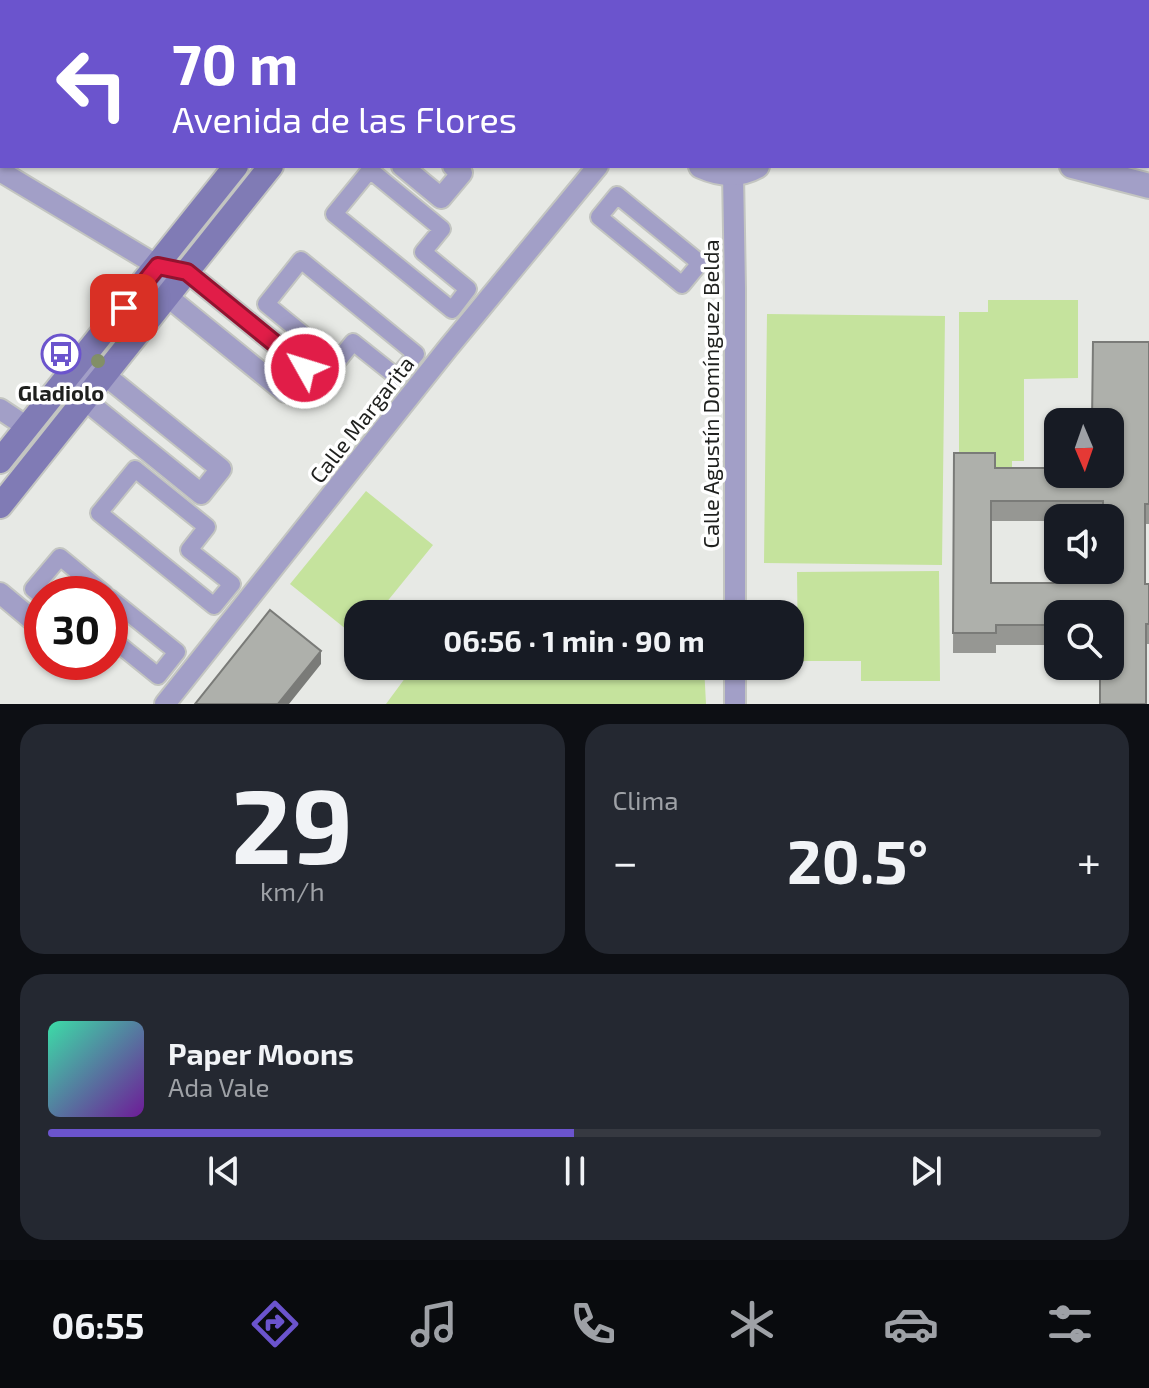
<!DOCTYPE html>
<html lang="es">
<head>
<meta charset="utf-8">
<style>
  :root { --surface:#171b24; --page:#242831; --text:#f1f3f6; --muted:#9ea1a6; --line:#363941; --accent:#6b54cd }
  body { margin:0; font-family:"Exo 2",sans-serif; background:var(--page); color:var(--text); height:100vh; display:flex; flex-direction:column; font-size:30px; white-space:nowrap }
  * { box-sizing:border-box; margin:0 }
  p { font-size:26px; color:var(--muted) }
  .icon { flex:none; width:44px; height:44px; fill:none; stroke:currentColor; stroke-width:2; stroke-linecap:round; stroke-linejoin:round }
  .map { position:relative; height:704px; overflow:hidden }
  .panel { display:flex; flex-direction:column; gap:20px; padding:20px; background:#0d0f14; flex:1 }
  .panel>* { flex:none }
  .guide { position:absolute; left:0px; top:0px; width:1150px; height:168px; box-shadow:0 2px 6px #0004; background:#6b54cd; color:#fff; overflow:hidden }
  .needle { width:52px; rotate:178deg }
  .buttons { position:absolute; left:1044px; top:408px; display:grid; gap:16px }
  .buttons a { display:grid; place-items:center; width:80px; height:80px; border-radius:16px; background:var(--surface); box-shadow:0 2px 6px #0004; font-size:40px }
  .speed { position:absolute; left:24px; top:576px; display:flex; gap:16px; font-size:40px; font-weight:700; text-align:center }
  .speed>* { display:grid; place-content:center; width:104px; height:104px; border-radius:50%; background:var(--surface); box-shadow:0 2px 6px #0004; line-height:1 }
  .speed .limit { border:12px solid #d22; background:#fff; color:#111 }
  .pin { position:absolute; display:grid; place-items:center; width:68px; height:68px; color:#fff; margin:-34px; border-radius:16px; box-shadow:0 4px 12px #0006 }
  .me { position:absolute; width:88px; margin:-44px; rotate:309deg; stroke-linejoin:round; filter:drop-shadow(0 0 6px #0008) }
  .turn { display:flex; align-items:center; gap:28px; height:168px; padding:0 40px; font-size:36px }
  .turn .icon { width:104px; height:104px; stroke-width:2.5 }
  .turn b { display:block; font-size:56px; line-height:68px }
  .big { font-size:60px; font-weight:700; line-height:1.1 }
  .panel .card { flex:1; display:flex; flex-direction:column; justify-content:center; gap:12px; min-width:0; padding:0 28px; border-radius:24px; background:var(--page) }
  .panel .dial { align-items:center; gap:0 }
  .dial b { font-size:104px; line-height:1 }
  .song { display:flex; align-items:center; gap:24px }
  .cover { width:96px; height:96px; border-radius:12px; background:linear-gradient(135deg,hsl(160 70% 55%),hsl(280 70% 35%)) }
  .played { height:8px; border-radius:4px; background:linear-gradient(90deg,var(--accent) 50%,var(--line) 50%) }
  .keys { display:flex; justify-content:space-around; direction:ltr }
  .heat { display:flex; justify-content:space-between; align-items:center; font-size:44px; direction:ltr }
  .panel .tiles { flex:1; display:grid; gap:20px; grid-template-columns:1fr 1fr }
  .card:last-child { grid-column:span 2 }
  .trip { position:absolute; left:344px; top:600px; width:460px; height:80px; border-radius:24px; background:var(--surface); box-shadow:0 2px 6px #0004; font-weight:700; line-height:80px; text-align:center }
  .tab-bar { display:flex; height:128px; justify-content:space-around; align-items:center; background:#090b0e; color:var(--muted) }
  .tab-bar .icon { width:56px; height:56px }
  .tab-bar .on { color:var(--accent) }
  .tab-bar b { font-size:36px; color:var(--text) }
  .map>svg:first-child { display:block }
</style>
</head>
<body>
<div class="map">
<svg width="1149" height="704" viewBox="0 0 1149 704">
  <rect width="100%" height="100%" fill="#e7e9e5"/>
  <path fill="#c5e39d" d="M988,300H1078V378L1024,379V461H1012V475H959V312H988Z
    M767,314L945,316L942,565L764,563Z
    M366,491L433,545L377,614H358L357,638L290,584Z
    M939,571L940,681H861V661H798L797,572Z
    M458,608L635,610V614H453Z
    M414,666H704L706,704H386Z"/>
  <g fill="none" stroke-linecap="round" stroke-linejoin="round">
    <g stroke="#c3c5c1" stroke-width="20">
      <path id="pedestrian" d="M370,170L442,229L423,252L468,289L452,310L334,214Z
        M617,195L700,263L682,285L599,217Z
        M301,260L416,354L397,377L353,342L337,362L266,304Z
        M135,469L207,527L189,550L232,584L214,606L99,513Z
        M42,596L33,589L60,557L105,594
        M110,598L177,652L158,676L111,638L110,640"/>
    </g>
    <g stroke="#c3c5c1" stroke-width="24">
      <path id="minor" d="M781,2L782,0
        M1148,130H1149
        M402,166L441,198L462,173L453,166
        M0,171L158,266L187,272L305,368L285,392L168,297L158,266
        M733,173L735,289V614
        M73,371L106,376L221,469L201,494L85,400Z
        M0,409L27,427
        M0,593L42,628
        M84,662L86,663
        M735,666V704
        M165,704L448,348L598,166"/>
    </g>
    <g stroke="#c3c5c1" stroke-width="28">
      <path id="tertiary" d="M525,0L530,2
        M701,166C719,174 739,176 757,166
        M1072,166L1149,186"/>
    </g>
    <g stroke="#c3c5c1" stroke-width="28">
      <path id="secondary" d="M366,2L367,0
        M407,2L410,0
        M0,461L236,166
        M0,506L271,166"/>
    </g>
    <use href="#pedestrian" stroke="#a29fc7" stroke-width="16"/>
    <use href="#minor" stroke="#a29fc7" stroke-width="20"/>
    <use href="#tertiary" stroke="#a29fc7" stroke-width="24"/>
    <use href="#secondary" stroke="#807bb5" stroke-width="24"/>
  </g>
  <g fill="#828f67">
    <circle cx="118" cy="336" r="7"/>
    <circle cx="98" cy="361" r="7"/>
  </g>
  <path fill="#969793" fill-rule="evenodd" d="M1149,342V524H1145V584H1149V644H1146L1110,614H1058V645H996V653H953L954,453L995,468L1110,474ZM1058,518H1110L1103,583H991V521H1058Z"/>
  <path fill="#7a7b78" d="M1149,30V56L1148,59V33Z
    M321,651V664L289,704H278Z"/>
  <path fill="#aeb0ab" stroke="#7a7b78" stroke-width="2" fill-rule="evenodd" d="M1026,0H1149V30L1148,33V2H1025Z
    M1093,342H1149V504H1145V584H1149V624H1146V704H1100V666H1110V614H1058V625H996V633H953L954,453H995V468H1058V474H1110V422H1092ZM991,501H1103V518H1110V570H1103V583H991Z
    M270,610L321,651L278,704H195Z"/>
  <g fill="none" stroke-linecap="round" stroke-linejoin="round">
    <g stroke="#92132f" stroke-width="20">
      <path id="route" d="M124,308L158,266L187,272L305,368"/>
    </g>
    <use href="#route" stroke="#e11d48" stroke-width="14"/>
  </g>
  <defs>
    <g id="bus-ring" transform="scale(2)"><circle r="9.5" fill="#fff" stroke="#6b54cd" stroke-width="1.5"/><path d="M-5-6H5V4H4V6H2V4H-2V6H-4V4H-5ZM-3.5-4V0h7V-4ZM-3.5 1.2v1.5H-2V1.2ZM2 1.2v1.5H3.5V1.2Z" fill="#6b54cd"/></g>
  </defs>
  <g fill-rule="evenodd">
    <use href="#bus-ring" x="61" y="354"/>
  </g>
  <g text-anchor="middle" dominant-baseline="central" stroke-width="7" stroke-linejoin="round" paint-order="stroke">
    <g font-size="22" font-weight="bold" fill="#1f201e" stroke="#fff">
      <text x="61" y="392">Gladiolo</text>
    </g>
    <g font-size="22" fill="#1f201e" stroke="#fff">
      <text transform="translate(710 394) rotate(-90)">Calle Agustín Domínguez Belda</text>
      <text transform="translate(361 419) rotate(-52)">Calle Margarita</text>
    </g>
  </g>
</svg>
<div class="buttons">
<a><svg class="needle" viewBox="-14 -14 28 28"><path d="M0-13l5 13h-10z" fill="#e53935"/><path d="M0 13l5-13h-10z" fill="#9ea1a6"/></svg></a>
<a><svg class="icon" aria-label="sound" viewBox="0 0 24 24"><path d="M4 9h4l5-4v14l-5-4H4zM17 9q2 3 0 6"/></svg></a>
<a><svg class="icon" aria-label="search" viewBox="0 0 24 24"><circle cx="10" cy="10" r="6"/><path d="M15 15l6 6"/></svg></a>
</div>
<div class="speed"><div class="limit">30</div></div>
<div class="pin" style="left:124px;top:308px;background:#d93025"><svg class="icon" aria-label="arrive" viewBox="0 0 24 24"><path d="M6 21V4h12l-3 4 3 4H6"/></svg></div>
<svg class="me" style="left:305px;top:368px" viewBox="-20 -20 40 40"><circle r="17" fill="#e11d48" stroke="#fff" stroke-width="3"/><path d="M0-11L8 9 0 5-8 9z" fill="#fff"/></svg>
<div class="trip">06:56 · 1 min · 90 m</div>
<div class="guide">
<div class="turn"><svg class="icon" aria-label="left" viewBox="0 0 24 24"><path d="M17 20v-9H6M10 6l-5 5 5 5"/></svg><div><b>70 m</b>Avenida de las Flores</div></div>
</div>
</div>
<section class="panel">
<div class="tiles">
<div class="card dial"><b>29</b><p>km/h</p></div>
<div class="card"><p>Clima</p>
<div class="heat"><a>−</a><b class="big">20.5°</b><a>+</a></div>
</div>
<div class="card">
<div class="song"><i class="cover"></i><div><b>Paper Moons</b><p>Ada Vale</p></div></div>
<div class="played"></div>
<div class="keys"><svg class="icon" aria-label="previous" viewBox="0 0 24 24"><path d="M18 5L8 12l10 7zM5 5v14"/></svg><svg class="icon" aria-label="pause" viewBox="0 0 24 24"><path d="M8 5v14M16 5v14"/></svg><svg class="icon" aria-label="next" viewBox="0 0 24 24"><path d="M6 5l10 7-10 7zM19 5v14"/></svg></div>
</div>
</div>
</section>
<nav class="tab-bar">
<b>06:55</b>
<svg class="icon on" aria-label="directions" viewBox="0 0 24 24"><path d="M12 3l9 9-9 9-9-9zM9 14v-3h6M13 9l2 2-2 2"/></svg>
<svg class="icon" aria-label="music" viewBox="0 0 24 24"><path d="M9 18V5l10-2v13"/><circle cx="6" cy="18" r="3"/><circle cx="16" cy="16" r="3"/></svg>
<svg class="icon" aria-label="phone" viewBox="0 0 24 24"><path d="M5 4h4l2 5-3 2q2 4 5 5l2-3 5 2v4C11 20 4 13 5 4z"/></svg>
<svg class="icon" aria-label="climate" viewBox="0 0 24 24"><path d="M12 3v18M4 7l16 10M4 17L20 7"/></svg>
<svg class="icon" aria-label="car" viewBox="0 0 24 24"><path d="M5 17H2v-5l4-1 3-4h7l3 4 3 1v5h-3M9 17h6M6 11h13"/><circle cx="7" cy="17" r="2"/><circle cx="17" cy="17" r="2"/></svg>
<svg class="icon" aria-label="filters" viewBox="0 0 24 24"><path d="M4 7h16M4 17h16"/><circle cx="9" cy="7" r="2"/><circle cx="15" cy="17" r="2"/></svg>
</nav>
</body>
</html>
